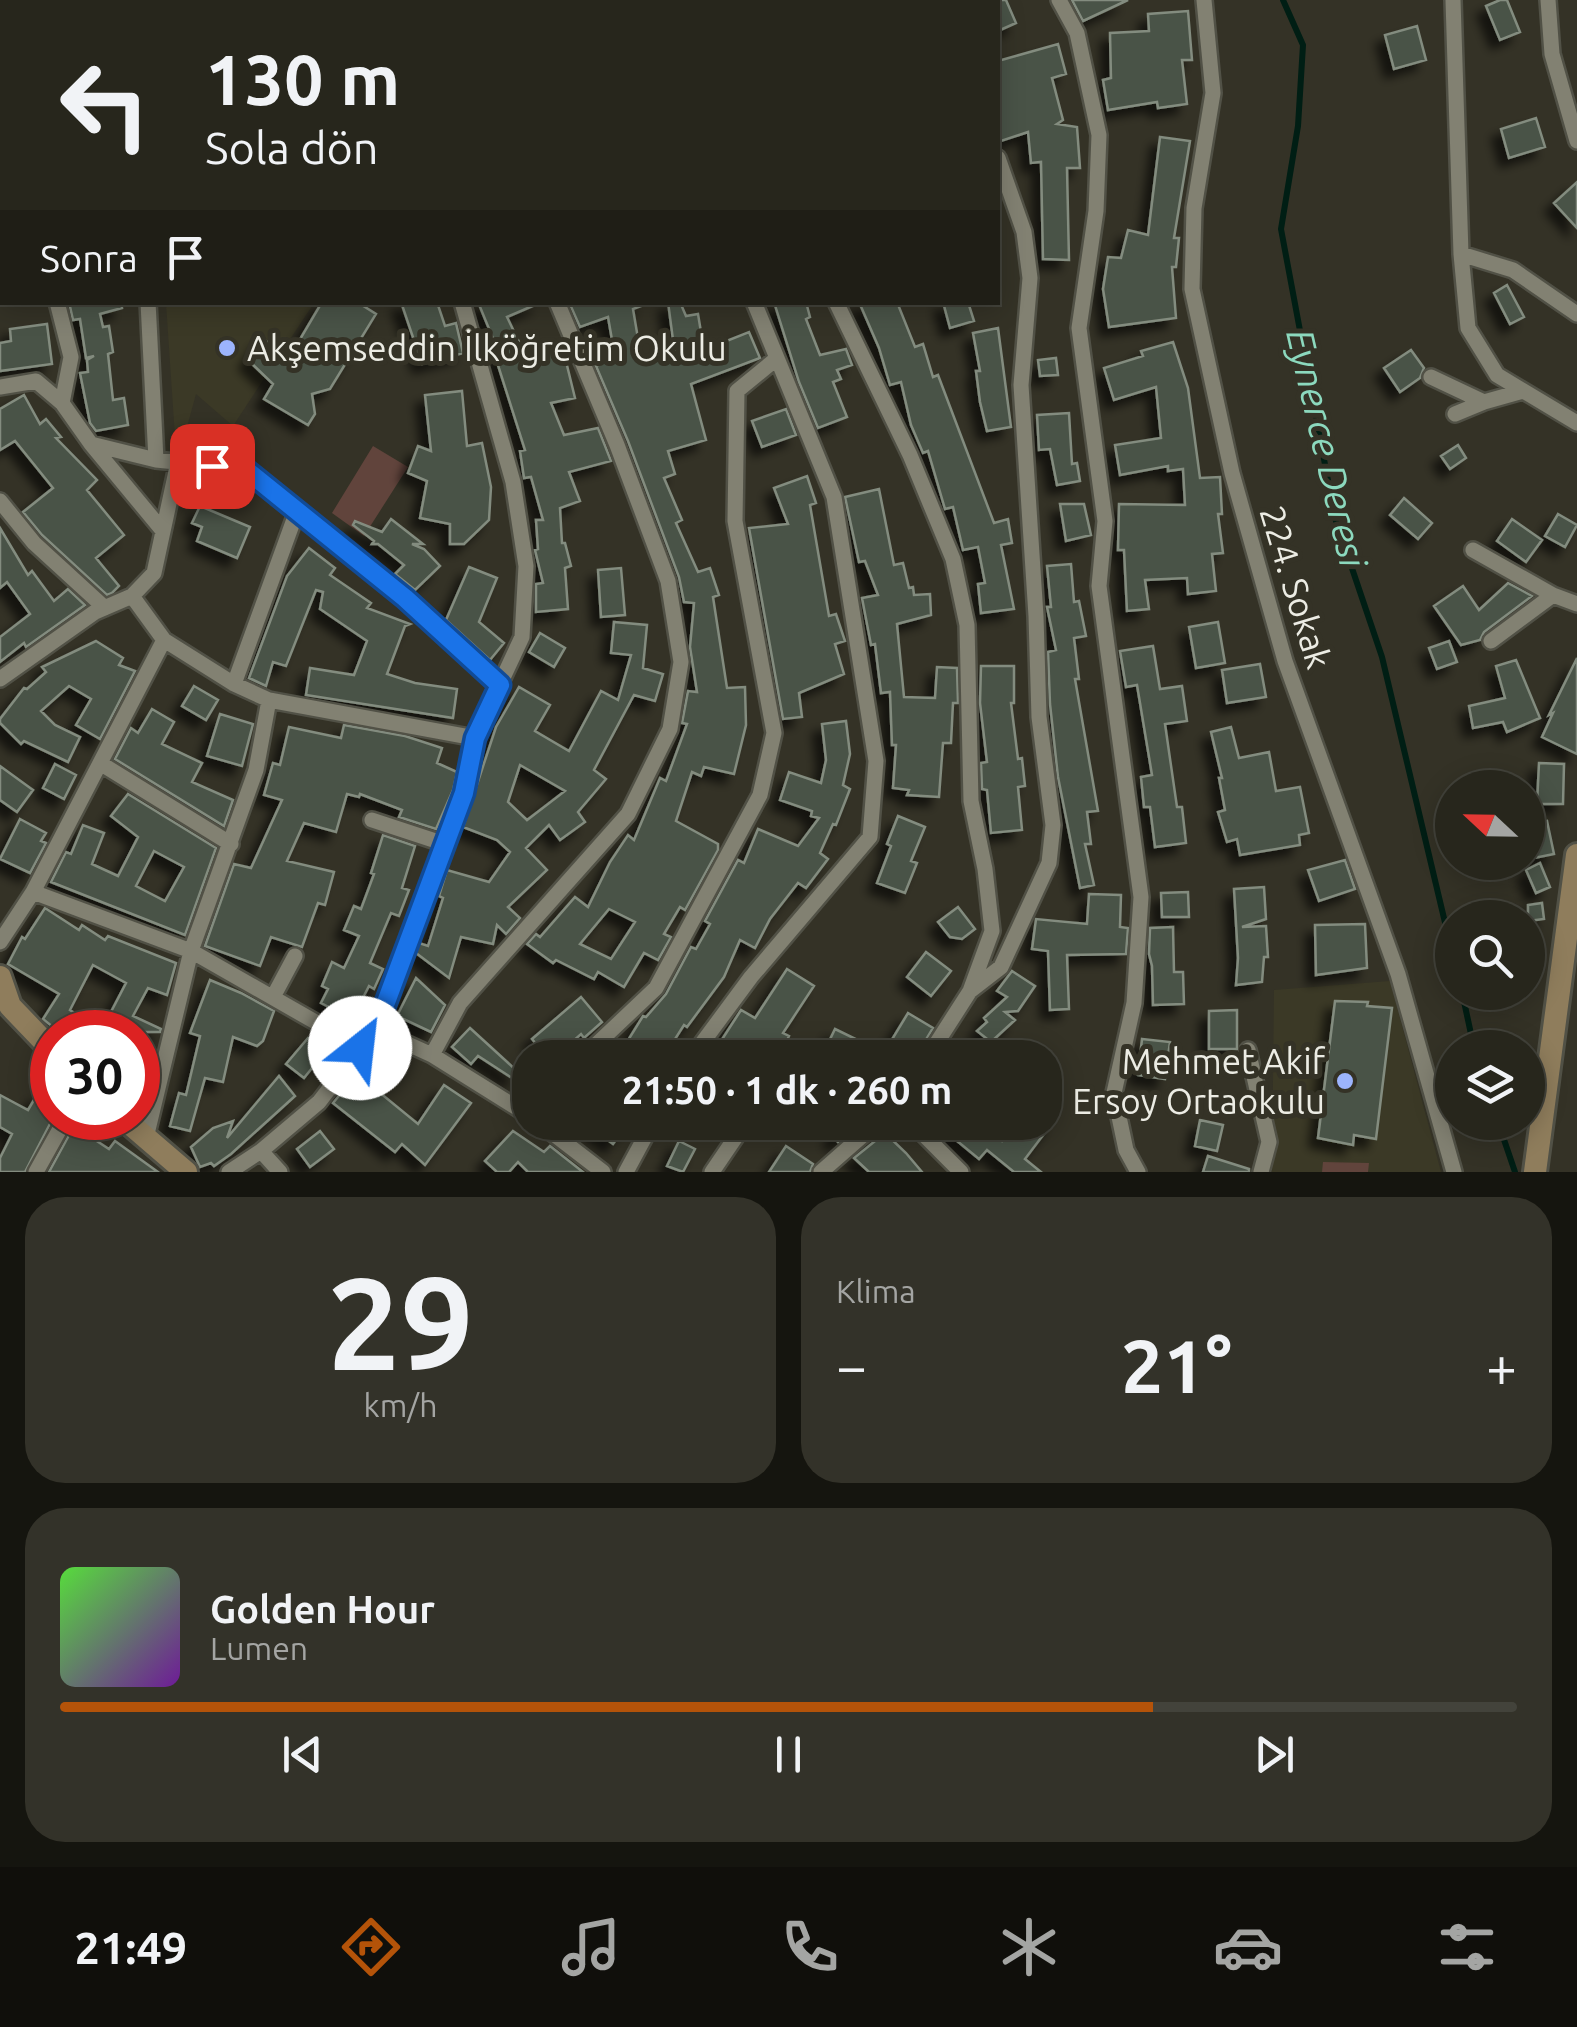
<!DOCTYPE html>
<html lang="tr">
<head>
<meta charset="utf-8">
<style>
  :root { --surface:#27261c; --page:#333229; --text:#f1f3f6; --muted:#a4a5a3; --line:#43433b; --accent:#b45309 }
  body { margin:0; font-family:Ubuntu,sans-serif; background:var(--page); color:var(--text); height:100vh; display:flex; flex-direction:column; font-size:38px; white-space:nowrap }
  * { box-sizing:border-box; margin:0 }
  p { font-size:32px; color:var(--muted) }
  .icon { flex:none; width:55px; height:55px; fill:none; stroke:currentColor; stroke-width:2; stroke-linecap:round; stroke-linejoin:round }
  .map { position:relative; height:1172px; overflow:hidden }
  .panel { display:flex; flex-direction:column; gap:25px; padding:25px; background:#15150f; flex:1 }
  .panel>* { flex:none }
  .guide { position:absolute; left:0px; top:0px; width:1000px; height:305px; box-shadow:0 5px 25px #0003,0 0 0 2px var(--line); background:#27261c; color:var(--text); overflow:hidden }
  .needle { width:65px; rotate:292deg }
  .buttons { position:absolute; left:1435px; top:770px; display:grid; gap:20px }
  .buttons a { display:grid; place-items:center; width:110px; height:110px; border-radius:50%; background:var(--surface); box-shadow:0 5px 25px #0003,0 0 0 2px var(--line); font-size:50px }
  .speed { position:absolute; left:30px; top:1010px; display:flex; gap:20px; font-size:50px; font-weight:700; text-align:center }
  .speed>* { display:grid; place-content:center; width:130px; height:130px; border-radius:50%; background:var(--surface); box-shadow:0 5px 25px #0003,0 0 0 2px var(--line); line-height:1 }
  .speed .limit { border:15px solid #d22; background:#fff; color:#111 }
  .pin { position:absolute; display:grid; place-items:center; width:85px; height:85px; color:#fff; margin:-42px; border-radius:20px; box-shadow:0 5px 15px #0006 }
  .me { position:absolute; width:110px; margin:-55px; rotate:29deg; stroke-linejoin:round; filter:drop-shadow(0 0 8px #0008) }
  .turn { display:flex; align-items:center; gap:35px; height:210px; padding:0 40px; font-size:45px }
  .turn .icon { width:130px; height:130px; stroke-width:2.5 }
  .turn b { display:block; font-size:70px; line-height:85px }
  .then { display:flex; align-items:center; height:95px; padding:0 40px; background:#0003; gap:20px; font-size:38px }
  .big { font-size:75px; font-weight:700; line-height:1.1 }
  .panel .card { flex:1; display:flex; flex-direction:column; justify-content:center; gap:15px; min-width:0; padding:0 35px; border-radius:40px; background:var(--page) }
  .panel .dial { align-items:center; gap:0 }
  .dial b { font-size:130px; line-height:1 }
  .song { display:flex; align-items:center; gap:30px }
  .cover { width:120px; height:120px; border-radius:15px; background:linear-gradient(135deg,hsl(110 70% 55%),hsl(280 70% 35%)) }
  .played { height:10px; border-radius:5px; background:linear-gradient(90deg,var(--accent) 75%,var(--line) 75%) }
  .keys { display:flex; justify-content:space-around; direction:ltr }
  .heat { display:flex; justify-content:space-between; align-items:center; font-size:55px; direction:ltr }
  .panel .tiles { flex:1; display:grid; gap:25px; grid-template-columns:1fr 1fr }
  .card:last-child { grid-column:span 2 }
  .trip { position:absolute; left:512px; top:1040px; width:550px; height:100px; border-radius:40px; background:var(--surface); box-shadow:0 5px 25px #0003,0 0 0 2px var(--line); font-weight:700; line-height:100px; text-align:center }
  .tab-bar { display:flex; height:160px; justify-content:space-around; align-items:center; background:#100f0b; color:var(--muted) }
  .tab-bar .icon { width:70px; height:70px }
  .tab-bar .current { color:var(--accent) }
  .tab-bar b { font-size:45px; color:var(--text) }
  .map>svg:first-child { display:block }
</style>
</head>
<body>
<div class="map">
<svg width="1577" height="1172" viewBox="0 0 1577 1172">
  <defs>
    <filter id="shadow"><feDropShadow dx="-9" dy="9" stdDeviation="5" flood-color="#0009"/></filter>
  </defs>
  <rect width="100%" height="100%" fill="#343226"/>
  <path fill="#3b3926" d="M166,303H314L233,426L196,394L184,438L175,437Z
    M1390,981L1441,1172H1272L1274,990Z"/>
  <path fill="#61443c" d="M283,0H812L805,2Z
    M373,446L408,467L364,536L332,513Z
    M1323,1162L1369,1163L1368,1172H1322Z"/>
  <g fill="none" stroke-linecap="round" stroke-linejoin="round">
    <path stroke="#001e14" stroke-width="6" d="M1283,0L1303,45L1298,126L1281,229L1335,518L1382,657L1452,952
      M1462,992L1474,1048
      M1498,1122L1515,1172"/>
  </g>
  <path fill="#4a5347" stroke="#838c7f" stroke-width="2.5" fill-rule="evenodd" filter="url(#shadow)" d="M998,0H1006L1016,23L998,31Z
    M1072,0H1128L1083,21Z
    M1500,0H1507L1520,32L1500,40L1486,6Z
    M1188,11L1192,60H1182L1187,104L1158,108L1157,102L1108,110L1103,80L1111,78L1110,33L1149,31L1148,14Z
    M1417,26L1426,60L1394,69L1385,35Z
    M1058,44L1066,74L1052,78L1063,120L1057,124L1077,127L1080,168H1067L1069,260L1043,259L1041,162L1031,163L1028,132L1001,141L998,130V61Z
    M1536,118L1545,147L1509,158L1501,129Z
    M1160,137L1190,141L1174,238H1179L1176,267H1172L1176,318L1109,327L1103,289L1108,257L1121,258L1128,230L1148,235Z
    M1577,182V228L1554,203Z
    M1507,285L1524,317L1510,324L1494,293Z
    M69,302H121L122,308L100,314L103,327L109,326L113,352L108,354L113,400L124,398L128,425L96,431L90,423L80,373L88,372L87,360L94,356L86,358L80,319L73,320Z
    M322,302H357L376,314L330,389L312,394L315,414L308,425L264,399L273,384L248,360L262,338L289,358Z
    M401,302H437L445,326L456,323L463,353L422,364Z
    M478,302H542L507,317L522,348L561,341L575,398L551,403L564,435L598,428L611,461L569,472L580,501L560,508L562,543H565L571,566L565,568L568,609L536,612V584L543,583L535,550L538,549L536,520H543L531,477L524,478L520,451L525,450L496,359L501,358Z
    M569,302H643L644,305L633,309L642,362L675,355L668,302H680L686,316L698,314L704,350L749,332L760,358L691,384L706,440L668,451L675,474L664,478L682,520L676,523L698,572L710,568L719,595L713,597L727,688L745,687L746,725L734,774L704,767L701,776L692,772L676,821L718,844V850L685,910L680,907L664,934L671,937L658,960L644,953L624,987L598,972L594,979L556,960L553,963L527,944L536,934L540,937L575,897L588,907L610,862L628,835L634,840L660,778L666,781L687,724L682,723L688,691L697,692L690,647L694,603L684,602L679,577L628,441L596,366L615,357L608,317L580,327ZM609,909L635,922L611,959L580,944Z
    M774,302H806L810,317L806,319L820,355L846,349L852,365L837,370L841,379L833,382L847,417L818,428L799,382Z
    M859,302H897L915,347L923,344L933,377L938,375L994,523L1008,519L1012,543L1001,545L1014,609L981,613L978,584L985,583L978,547L963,550L953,507L945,509L928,451L923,453L911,425L901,382L890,385L879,348Z
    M943,302H968L974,321L950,328Z
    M47,324L52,364L0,371V343L11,341L10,329Z
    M998,328L1011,427L987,431L980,402L976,371H980L973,333Z
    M1173,342L1188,388L1200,478L1220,477L1222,514H1218L1223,553L1212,554L1216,591L1188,594L1187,578L1145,580L1149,609L1127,611L1124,550H1118L1119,504L1185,505L1183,469L1168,471V466L1120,475L1115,445L1161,438L1156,387L1114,400L1104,368L1143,356L1141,351Z
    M1411,350L1424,368L1420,378L1400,392L1384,368Z
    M1056,358L1058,375L1040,376L1038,360Z
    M462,391L467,446L482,443L491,487L489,520L464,544H450V524L420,518L427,481L408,473L418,446L431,451L425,395Z
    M24,395L40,424L46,419L61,437L56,438L97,480L87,490L124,535L96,558L119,586L112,593L107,595L42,535L23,512L53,488L15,441L0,450V409Z
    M786,409L796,435L762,447L752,421Z
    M1069,413L1072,464L1077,463L1080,481L1057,485L1050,449L1039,450L1037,415Z
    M1458,445L1466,458L1450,469L1441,456Z
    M807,476L816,503L810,505L829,616L836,614L845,641L835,644L844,674L799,693L802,717L783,719L749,528L788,524L774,488Z
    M879,489L894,565L903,563L909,588L913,587L914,595L930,594L931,615L897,624L904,697L935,698L937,667L957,668L958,703H953L951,743H943L939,797L907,795L909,790L893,788L896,745H892L890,692L881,693L875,644L871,645L862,598L878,595L865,561L859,562L845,497Z
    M1404,498L1432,523L1418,539L1390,515Z
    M1060,504H1084L1091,535L1066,541Z
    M200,506L250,527L237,558L197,541L202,527L192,523Z
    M1558,514L1577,525L1565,547L1545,536Z
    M391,519L423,544H412L424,549L440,566L415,590L395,574L404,565L378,544H372L374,541L353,525L355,521L382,532Z
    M1512,519L1542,540L1526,562L1497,541Z
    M0,528L28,575L32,571L54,601L68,589L85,605L26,647L24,643L0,662V637L30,614L7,582L0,588Z
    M309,548L335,568L330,575L371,603L367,608L410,624L405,626L387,674L415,683L457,689L453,718L306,695L310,668L354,675L367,641L320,609L323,592L316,590L286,666L273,662L266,686L249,678L287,576Z
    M1071,564L1074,602L1079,601L1086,636L1074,638L1079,679H1075L1098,811L1087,812L1091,844H1085L1094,885L1080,888L1058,777L1050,704L1048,652L1056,650L1047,607H1051L1047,566Z
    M469,567L497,578L479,622L504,643L490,660L446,620Z
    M621,568L625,615L601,617L598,570Z
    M1508,583L1532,596L1484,632L1480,640L1461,645L1434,606L1463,586L1479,610Z
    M614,622L647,625L643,668L663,674L655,701L634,695L594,770L606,779L578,812L585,822L560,840L549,825L526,848L547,870L508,907L520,918L506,934L497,925L493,944L461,937L449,978L416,953L419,943L428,946L443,898L439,896L447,870L489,882L510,852L497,840L463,827L496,727L519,687L550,705L535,731L569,751L601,691L618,700L631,655L611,653ZM520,765L565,791L527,820L508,802Z
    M1218,622L1225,663L1196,668L1189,627Z
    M540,633L565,648L554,667L529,652Z
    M96,641L123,658L119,665L135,671L100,739L76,725L91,699L69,686L41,711L55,725L80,737L68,762L24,741L21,744L0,723V719L24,688L27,689L46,672L42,667Z
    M1449,641L1457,662L1437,669L1429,648Z
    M1153,646L1160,689L1182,686L1187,721L1165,724L1177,807H1182L1186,843L1155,847L1150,807H1144L1141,777L1152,775L1137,685L1126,687L1120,651Z
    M1577,658V754L1542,737L1553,713L1549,715Z
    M1516,660L1540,718L1507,732L1503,722L1473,728L1469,706L1505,698L1496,666Z
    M1260,664L1266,697L1227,703L1222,670Z
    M981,666H1014V703H1011L1018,759L1022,758L1025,786L1018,787L1022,830L991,833L987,790L982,789L981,763L987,762L980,703Z
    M194,686L218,700L206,720L182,706Z
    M152,709L174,722L162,744L202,763L192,782L233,800L224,826L115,759L131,728L138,733Z
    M220,714L253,724L242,766L207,756Z
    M846,721L850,754L843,785L850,789L836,825L833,824L820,853L828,859L806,888L798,883L770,919L755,948L740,940L724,977L687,1027L684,1025L663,1058H617L643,1016L646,1017L666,994L691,947L696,949L710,924L705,921L738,860L744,863L758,829L798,846L819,818L811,816L812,811L780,800L789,772L821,783L826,760L822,724Z
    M344,725L405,736L442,748L437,763L457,772L453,790L436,829L399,817L402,810L360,794L359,797L347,794L336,832L304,823L287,861L334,872L325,905L318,903L302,947L271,937L260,966L205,946L234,864L251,868L282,800L264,795L273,763L280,765L289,727L341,738Z
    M1231,727L1239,758L1269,752L1276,791L1300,787L1309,833L1299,835L1300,845L1240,855L1237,839L1227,842L1218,812L1225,810L1219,778H1222L1211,732Z
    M1539,763L1564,764L1563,804H1537Z
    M55,764L76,775L64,799L43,788Z
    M0,766L33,790L17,812L0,800Z
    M128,794L216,848L185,935L51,882L66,852L71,854L83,825L104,833L92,864L118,876L138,837L111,816ZM154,851L184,867L165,901L136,886Z
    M898,816L925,827L911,861L917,863L905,893L877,883L891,846L887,844Z
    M20,819L46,833L41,841L46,843L30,873L0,859Z
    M1547,821L1554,854L1529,859L1528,824Z
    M383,835L415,846L402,888L409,890L399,916L391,913L370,963L383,969L374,989L369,986L352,1019L321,1003L328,989L322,986L332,962L344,968L359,936L344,930L354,906L361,909L374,874L371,873Z
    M1345,860L1355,889L1319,901L1308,870Z
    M1540,863L1550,887L1536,893L1526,870Z
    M1264,887L1266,919L1242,927L1266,926L1268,957H1264L1262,982L1236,985L1238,958L1234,889Z
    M1188,892L1189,917H1162L1161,893Z
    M1089,894L1121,895L1120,927L1128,928L1126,954L1067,955L1069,1009L1050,1010L1048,951L1032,949L1036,919L1087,924Z
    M1542,903L1544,919L1528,921V905Z
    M958,907L975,929L962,939L950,937L938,922Z
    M45,908L79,930L82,925L105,940L108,936L176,963L167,995L148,988L133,1016L161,1029L160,1032H59L43,1019L59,994L8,964L22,937L25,939ZM93,965L126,983L101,1031L70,1010Z
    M1365,924L1367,968L1316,975L1315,925Z
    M1173,927L1174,972H1183L1184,1004L1153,1005L1152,966L1149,954L1150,928Z
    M926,952L951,971L931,996L907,977Z
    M787,969L814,986L783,1033L789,1036L778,1058H710L741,1010L755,1018Z
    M1012,971L1035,986L1018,1011L1005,1012L1015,1020L991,1042L977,1031L987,1022L984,1018L1007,997L997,991Z
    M416,978L445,1005L431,1032L397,1016Z
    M210,980L241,993L274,1011L263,1041L257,1046L233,1037L223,1082L205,1078L190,1131L170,1126L179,1093L186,1095L200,1036L190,1033Z
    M581,997L602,1022L584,1038L581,1034L554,1058H547L532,1039Z
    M1335,1001L1368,1002L1367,1006L1392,1008L1376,1139L1354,1135L1353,1145L1318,1138Z
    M1237,1010V1049H1209V1011Z
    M908,1013L933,1028L915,1058H907L888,1046Z
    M470,1028L517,1071L512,1078L478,1056L471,1064L452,1047Z
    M835,1029L862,1042L854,1058H821Z
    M308,1038L325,1052L304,1078L286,1064Z
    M1142,1039L1170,1042L1165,1079L1138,1075Z
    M138,1044L155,1053L138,1092Z
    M357,1074L418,1124L444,1085L471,1103L425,1165L402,1144L395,1152L333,1103Z
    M279,1076L295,1096L231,1154L214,1166L211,1163L200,1167L191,1147L213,1128L233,1121L227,1138Z
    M38,1093L52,1102L53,1118L25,1172H0V1158L12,1134L0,1127V1095L28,1110Z
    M1200,1120L1223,1125L1217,1151L1195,1146Z
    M584,1122H629L613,1144Z
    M845,1122L855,1127L838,1142L832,1136Z
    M934,1122H980L1002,1141L1017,1122H1053L1025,1159L1041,1172H1014L987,1150L979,1159Z
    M74,1126L109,1149L115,1141L158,1172H49Z
    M320,1131L334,1149L310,1167L297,1149Z
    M513,1131L544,1152L550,1146L583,1172H528L518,1162L509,1172H497L485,1161Z
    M885,1133L906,1153L922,1172H869L854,1158Z
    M679,1141L695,1149L683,1172L667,1166Z
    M786,1146L813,1164L810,1172H769Z
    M1208,1156L1249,1169V1172H1203Z"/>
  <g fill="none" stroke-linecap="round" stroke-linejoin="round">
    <g stroke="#515146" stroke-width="20">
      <path id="street" d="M101,0L102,2
        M275,0L277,2
        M904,0L909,2
        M1059,0L1077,33L1099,135L1096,211L1079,328L1105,521L1099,586L1141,897L1134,1003L1114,1093L1126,1150L1138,1172
        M1204,0L1213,93L1194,208L1192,289L1232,473L1285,661L1398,974L1454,1172
        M1453,0L1461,254L1468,328L1497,375L1577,423
        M1548,0L1552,54L1577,141
        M21,2L24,0
        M829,2L833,0
        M890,2L891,0
        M0,22L2,39
        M1461,254L1513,270L1577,314
        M57,302L71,357L62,403
        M148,302L156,460
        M836,302L910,455L953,559L967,625L971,801L985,869L992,931L970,991L927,1058
        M1431,377L1484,402L1523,391
        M0,387L36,381L62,403L91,444L156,460L245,469L405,597L500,685
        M1455,414L1484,402
        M91,444L163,531
        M0,501L34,543L105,608
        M1473,550L1553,595L1577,604
        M132,596L164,640L234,684L269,700L475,738
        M1491,641L1553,595
        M0,679L95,612L132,596L154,573L178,462
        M234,684L297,511
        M100,763L231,844
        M372,820L445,844
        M33,892L191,951L361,1048
        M0,942L33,892L164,640
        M970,991L1001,967L1049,863L1053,825L1039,717L1036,616L1021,385L1030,278L1024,232L998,158
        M273,997L295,956
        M375,1029L432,1055L530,1116
        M1248,1050L1269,1142L1261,1172
        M432,1055L460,1003L628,814L670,729L681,662L668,581L617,445L557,302
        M582,1058L656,988L760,795L774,733L735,521L737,391L776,359
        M691,1058L751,977L870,837L876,761L834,497L754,302
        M538,1122L603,1172
        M911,1122L961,1172
        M146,1138L191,951L256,770L269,700
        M261,1151L280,1172
        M36,1172L66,1118
        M229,1172L261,1151L319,1102L375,1029L464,793L475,738L522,637L526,566L513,482L462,302
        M626,1172L653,1122
        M712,1172L746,1122
        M821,1172L878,1122"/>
    </g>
    <g stroke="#515146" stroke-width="28">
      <path id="secondary" d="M0,977L10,1006L52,1050
        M123,1118L186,1172
        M1535,1172L1577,855"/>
    </g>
    <use href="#street" stroke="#828172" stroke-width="15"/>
    <use href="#secondary" stroke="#8f7d5c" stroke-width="22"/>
  </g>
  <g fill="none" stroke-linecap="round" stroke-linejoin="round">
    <g stroke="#114b97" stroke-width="25">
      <path id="route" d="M212,466L245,469L405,598L500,685L475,738L464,793L376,1029L360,1048"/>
    </g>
    <use href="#route" stroke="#1a73e8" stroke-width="18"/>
  </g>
  <g fill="#9cb4fd" stroke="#343226" stroke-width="4">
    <circle cx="227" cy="348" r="10"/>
    <circle cx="1345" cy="1081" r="10"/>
  </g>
  <g text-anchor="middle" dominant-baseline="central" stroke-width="10" stroke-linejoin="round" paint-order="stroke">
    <g font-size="35" fill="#ecece4" stroke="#343226" text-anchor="start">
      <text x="247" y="348">Akşemseddin İlköğretim Okulu</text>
      <text x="1325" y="1061" text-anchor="end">Mehmet Akif<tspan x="1325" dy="40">Ersoy Ortaokulu</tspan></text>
    </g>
    <g font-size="35" fill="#ecece4" stroke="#343226">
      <text transform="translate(1296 587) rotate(73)">224. Sokak</text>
    </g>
    <g font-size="38" font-style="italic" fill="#8cd9be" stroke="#343226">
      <text transform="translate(1327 448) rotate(77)">Eynerce Deresi</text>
    </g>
  </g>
</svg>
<div class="buttons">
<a><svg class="needle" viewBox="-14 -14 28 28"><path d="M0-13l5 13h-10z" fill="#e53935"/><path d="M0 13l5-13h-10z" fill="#a4a5a3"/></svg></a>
<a><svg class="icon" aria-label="search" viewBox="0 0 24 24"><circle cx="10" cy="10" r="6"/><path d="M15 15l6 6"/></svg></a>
<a><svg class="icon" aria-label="layers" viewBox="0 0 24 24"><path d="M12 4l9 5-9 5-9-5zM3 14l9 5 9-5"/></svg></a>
</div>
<div class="speed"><div class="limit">30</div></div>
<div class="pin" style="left:212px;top:466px;background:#d93025"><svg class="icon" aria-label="arrive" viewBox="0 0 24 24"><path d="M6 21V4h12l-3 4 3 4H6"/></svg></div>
<svg class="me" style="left:360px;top:1048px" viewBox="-20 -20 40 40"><circle r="19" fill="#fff"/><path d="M0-13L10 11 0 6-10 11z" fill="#1a73e8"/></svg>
<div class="trip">21:50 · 1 dk · 260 m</div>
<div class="guide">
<div class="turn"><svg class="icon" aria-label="left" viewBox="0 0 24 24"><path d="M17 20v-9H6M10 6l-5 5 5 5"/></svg><div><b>130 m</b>Sola dön</div></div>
<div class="then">Sonra<svg class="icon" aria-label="arrive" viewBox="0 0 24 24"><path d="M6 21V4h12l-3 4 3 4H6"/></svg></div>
</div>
</div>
<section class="panel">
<div class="tiles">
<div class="card dial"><b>29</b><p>km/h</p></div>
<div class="card"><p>Klima</p>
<div class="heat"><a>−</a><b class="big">21°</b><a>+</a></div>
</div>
<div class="card">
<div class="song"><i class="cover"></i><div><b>Golden Hour</b><p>Lumen</p></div></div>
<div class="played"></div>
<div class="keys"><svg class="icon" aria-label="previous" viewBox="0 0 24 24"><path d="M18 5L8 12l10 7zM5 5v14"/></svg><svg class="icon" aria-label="pause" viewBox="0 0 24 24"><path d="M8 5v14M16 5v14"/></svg><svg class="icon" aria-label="next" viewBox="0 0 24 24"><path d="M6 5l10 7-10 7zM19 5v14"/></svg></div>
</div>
</div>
</section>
<nav class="tab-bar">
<b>21:49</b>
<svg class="icon current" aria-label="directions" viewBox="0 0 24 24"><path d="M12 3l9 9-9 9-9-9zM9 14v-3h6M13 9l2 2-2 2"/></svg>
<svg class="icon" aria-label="music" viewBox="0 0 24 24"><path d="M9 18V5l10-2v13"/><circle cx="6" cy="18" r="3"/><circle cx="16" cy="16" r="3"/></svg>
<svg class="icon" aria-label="phone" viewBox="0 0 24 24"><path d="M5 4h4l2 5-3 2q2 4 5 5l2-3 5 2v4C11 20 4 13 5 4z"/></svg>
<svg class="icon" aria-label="climate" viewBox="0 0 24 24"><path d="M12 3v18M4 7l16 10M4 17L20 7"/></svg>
<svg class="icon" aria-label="car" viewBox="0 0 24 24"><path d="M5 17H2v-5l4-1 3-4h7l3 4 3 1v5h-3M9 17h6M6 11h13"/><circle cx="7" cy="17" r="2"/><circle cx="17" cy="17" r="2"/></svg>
<svg class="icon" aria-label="filters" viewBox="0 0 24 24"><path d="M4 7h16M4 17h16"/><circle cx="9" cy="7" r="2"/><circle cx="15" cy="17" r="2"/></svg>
</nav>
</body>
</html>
